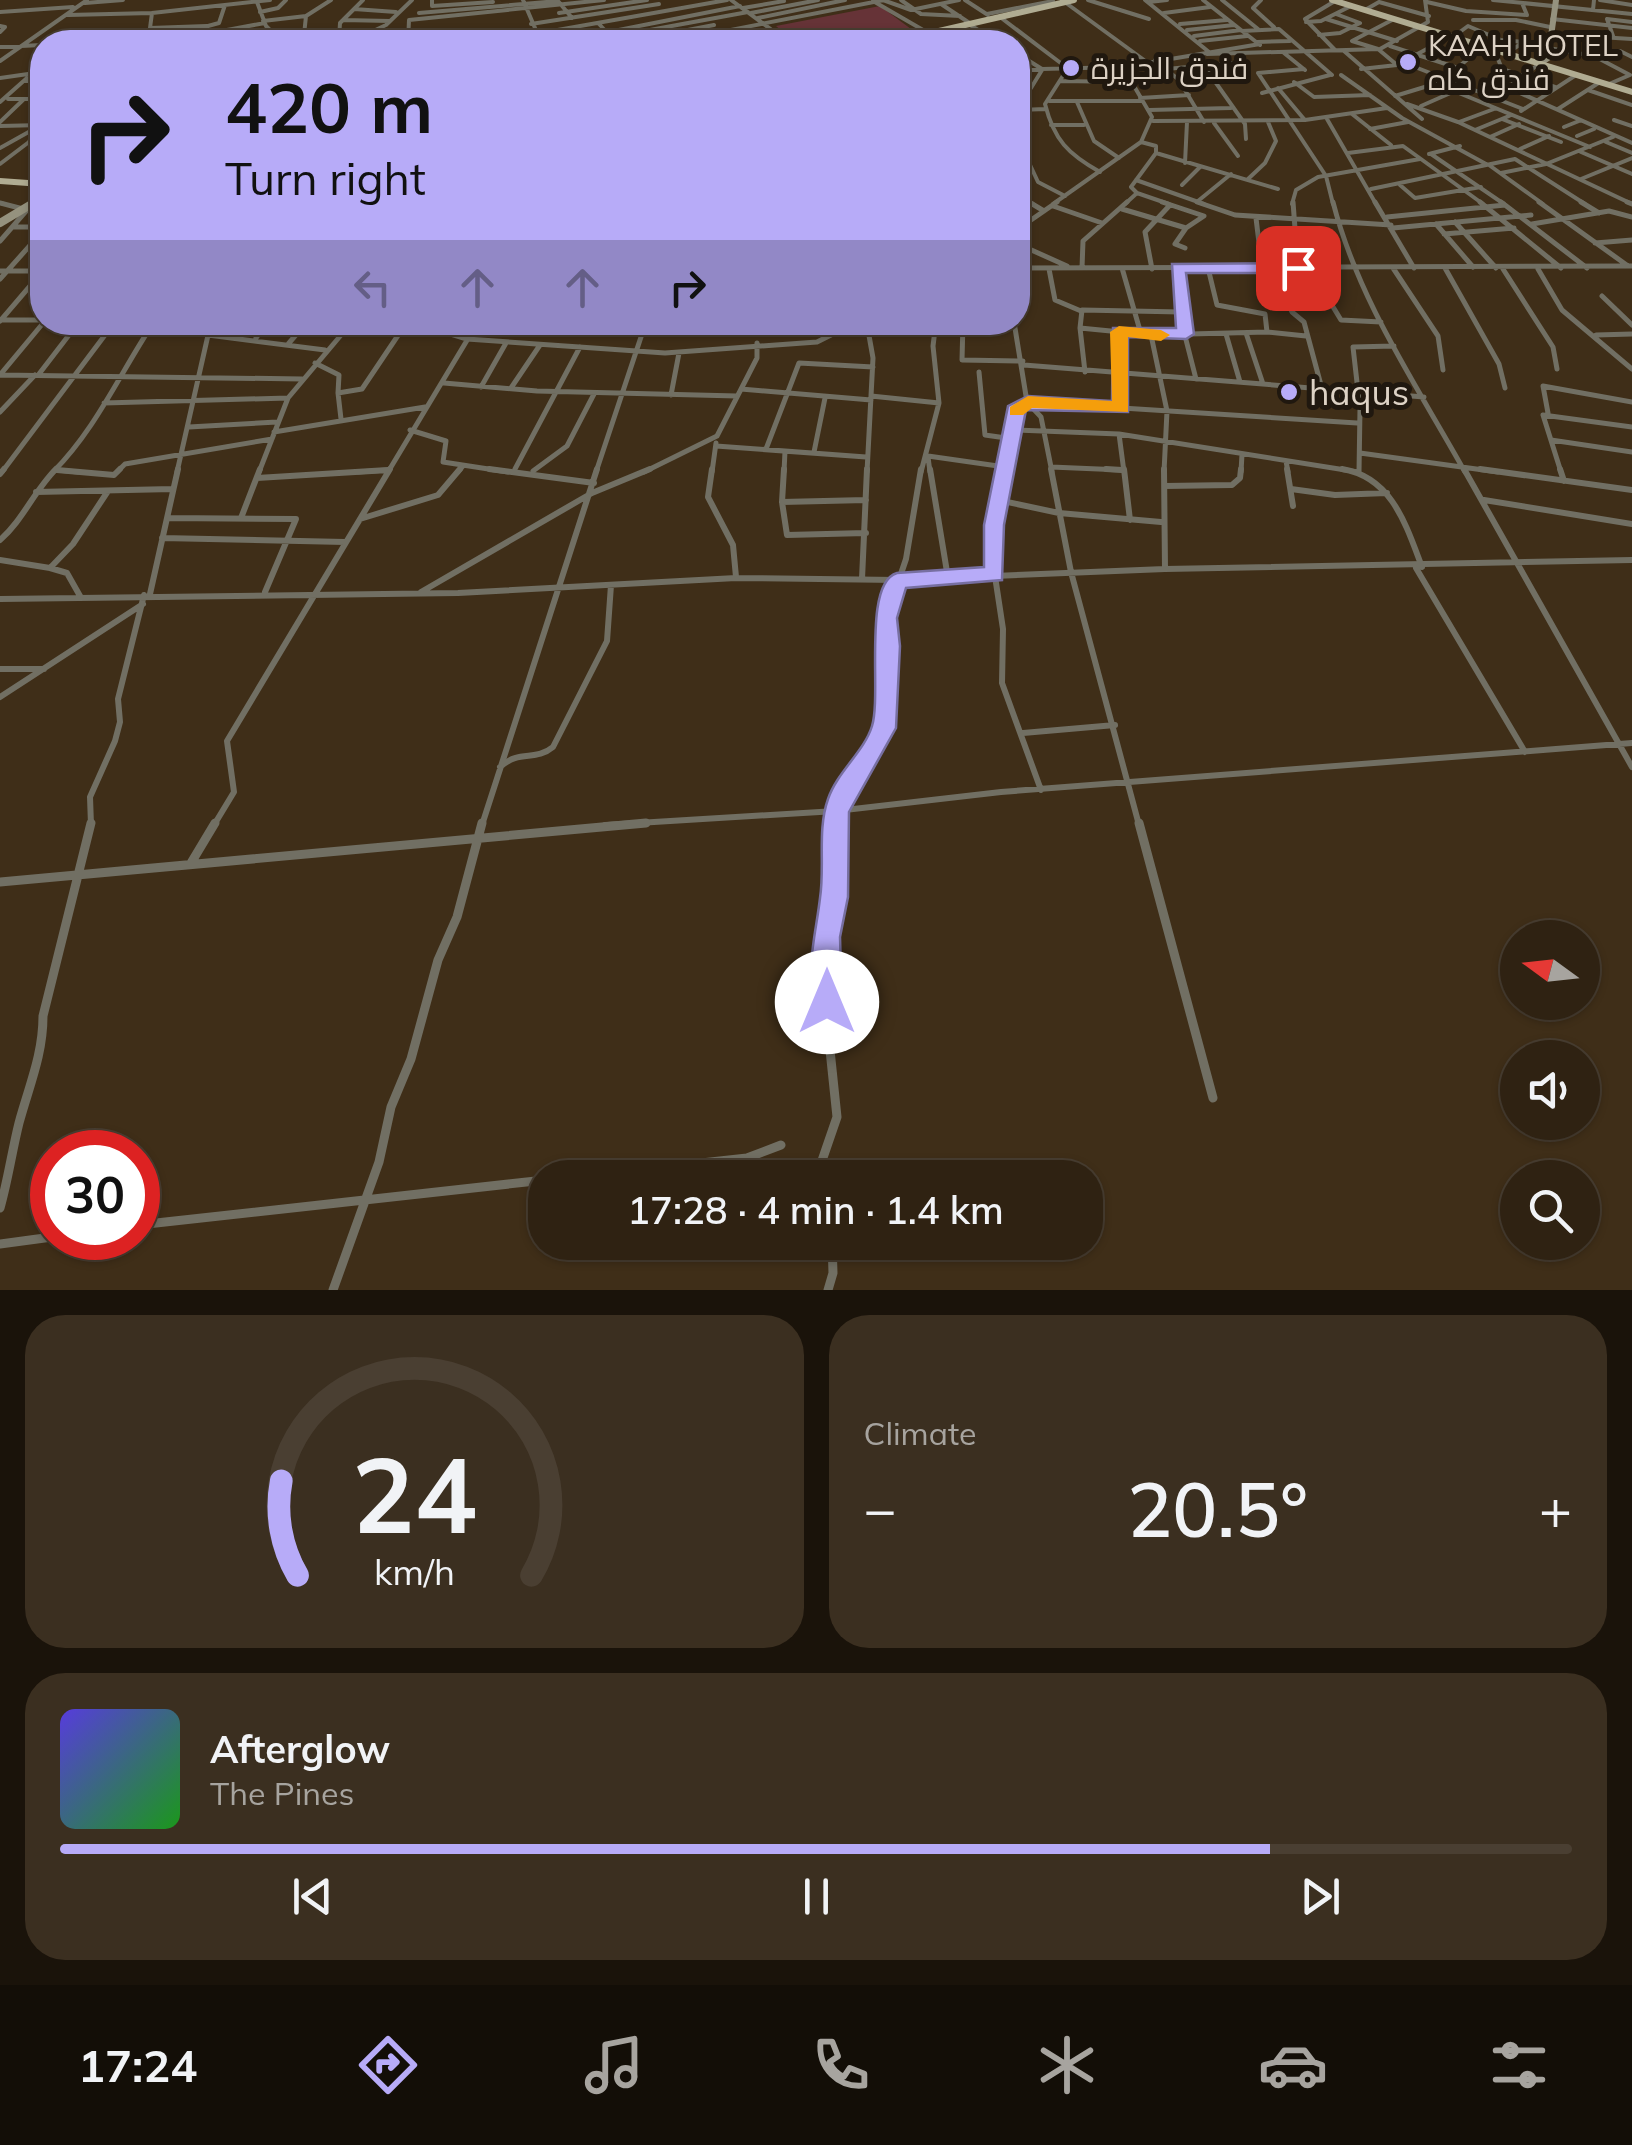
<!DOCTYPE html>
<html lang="en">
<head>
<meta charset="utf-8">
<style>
  :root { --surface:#2f2212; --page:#3b2f20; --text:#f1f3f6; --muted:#a7a49f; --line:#4a3f32; --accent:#b7abf8 }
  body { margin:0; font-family:Mulish,Cairo,sans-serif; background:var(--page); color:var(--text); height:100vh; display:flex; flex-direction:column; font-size:38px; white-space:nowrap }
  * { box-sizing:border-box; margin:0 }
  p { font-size:32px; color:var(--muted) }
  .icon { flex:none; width:55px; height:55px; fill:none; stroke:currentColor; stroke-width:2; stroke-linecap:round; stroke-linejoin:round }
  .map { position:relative; height:1290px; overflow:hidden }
  .panel { display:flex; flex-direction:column; gap:25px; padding:25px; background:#1a130a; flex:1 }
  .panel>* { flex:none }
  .hud { position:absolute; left:30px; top:30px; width:1000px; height:305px; border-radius:40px; box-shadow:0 2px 8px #0004,0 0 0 2px var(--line); background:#b7abf8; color:#111; overflow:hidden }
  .needle { width:65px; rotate:285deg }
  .fabs { position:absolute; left:1500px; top:920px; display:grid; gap:20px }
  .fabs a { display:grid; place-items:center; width:100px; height:100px; border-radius:50%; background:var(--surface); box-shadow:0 2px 8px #0004,0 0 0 2px var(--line); font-size:50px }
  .speed { position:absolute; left:30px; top:1130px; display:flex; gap:20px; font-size:50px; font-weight:700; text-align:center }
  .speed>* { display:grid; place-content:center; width:130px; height:130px; border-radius:50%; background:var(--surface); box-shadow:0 2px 8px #0004,0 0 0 2px var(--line); line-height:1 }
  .speed .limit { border:15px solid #d22; background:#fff; color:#111 }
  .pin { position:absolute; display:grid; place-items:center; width:85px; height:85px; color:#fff; margin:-42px; border-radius:20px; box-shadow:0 5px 15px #0006 }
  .me { position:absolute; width:110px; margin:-55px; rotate:0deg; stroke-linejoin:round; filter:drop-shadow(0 0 8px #0008) }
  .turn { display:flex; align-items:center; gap:35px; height:210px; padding:0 30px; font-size:45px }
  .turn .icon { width:130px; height:130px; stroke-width:2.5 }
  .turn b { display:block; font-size:70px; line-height:85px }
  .lanes { display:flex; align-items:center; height:95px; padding:0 30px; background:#0003; justify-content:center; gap:50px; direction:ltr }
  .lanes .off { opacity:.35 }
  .big { font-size:75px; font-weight:600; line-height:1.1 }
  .panel .card { flex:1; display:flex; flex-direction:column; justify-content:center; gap:15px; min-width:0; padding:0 35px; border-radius:40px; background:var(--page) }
  .panel .dial { align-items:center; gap:0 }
  .dial svg { height:260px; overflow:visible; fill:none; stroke:var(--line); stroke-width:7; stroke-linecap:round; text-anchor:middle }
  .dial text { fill:var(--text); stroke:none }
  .song { display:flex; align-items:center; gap:30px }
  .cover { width:120px; height:120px; border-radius:15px; background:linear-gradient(135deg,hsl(250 70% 55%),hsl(120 70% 35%)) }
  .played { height:10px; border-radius:5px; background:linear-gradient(90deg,var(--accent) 80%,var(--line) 80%) }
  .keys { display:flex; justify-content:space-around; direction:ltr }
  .heat { display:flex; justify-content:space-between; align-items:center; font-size:55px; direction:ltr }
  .panel .tiles { flex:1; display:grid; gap:25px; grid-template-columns:1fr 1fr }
  .card:last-child { grid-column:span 2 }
  .trip { position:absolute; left:528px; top:1160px; width:575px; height:100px; border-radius:40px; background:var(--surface); box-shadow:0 2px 8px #0004,0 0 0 2px var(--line); font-weight:600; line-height:100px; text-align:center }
  .dock { display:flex; height:160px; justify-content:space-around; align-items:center; background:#130e07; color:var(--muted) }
  .dock .icon { width:70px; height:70px }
  .dock .selected { color:var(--accent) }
  .dock b { font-size:45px; color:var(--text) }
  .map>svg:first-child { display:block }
</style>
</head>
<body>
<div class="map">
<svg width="1632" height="1290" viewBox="0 0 1632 1290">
  <rect width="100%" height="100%" fill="#3f2e18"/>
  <path fill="#663337" d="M880,6L911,29L843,42H795L776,26Z"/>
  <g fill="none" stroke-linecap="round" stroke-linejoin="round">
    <path stroke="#716f63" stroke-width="4" d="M432,0V6L493,2
      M523,0L541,42
      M731,0L788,42
      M883,0L911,10L959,0
      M901,0L921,14L960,16
      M965,0L988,15
      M1088,0L1149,19
      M1145,0L1209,52
      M1203,0L1260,45
      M1222,0L1258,29
      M1261,0L1253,8L1274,27
      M1493,0L1632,14
      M1600,0L1632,5
      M873,1L930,34
      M1335,1L1305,19L1335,50
      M257,2L266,26L281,41
      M1149,2L1167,0
      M1427,2L1466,11L1527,15L1522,3
      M85,3L123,0
      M1066,3L1144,60
      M941,4L971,24
      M743,8L784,1
      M354,9L396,12
      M1365,10L1379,2L1429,16
      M1593,10L1594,0
      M0,12L73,7
      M260,12L278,8L286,0
      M419,13L558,1L572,18
      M559,13L647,0
      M751,13L818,0
      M1164,13L1210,7
      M987,14L1053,1
      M68,15L152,13
      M1000,17L1062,64
      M758,18L845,0
      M1326,19L1397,41
      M1394,19L1352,41L1378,49L1397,65
      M1552,19L1632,28
      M343,20L390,21
      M1473,20H1516L1550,27
      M263,21L306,16
      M1306,22L1321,21L1351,6
      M531,24L659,4
      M599,24L616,42
      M1180,24L1227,20
      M970,25L998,42
      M0,26L5,27L0,32
      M208,26L219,23L225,5
      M227,30L265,23
      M1187,30L1234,25
      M1242,31L1279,29L1332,75
      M535,34L727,0
      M1550,34L1632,39
      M1319,35L1340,33L1360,23L1336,14
      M1194,36L1241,30
      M1613,36L1607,19L1632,22
      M1453,37L1468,26L1501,40L1524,42
      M645,39L639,32L748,12
      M281,41L304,35L306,16L331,0
      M1200,41L1247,36
      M74,42L206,32
      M230,42L225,30L206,32L207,26L150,28L152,13L270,0
      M320,42L339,39
      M348,42L339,39L340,23L363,0
      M350,42L386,25L412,0
      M408,42L409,20L604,0
      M558,42L740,6
      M625,42L714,25
      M669,42L884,0
      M1257,42L1290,41
      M1390,46L1458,68
      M0,47L42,45
      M1548,48L1594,56L1630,75L1609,84
      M1494,49L1502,69L1555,87
      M1344,51L1422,119
      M1620,51L1632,57
      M1284,53L1305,70
      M1507,53L1524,42L1548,45
      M1018,54L1042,69
      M1207,54L1380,49L1428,22L1425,0
      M1155,60L1179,80L1204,122
      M0,61L87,0
      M1402,62L1523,109
      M1063,65L1066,71L1045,104C1054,140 1068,154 1100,172
      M1204,66L1245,124L1246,139
      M1042,69L1123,67
      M1166,69L1245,62
      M1304,69L1258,73L1326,176L1333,204
      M1361,69L1397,65L1451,36
      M1018,70H1041
      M1341,75L1402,118L1486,164
      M0,78L42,72
      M25,81H42
      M1060,81L1129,82
      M1294,82L1314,97L1370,95
      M1437,84L1590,147
      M1278,88L1304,119
      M1511,89L1632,143
      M1018,90L1031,88L1042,70
      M1588,90L1632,105
      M1262,93L1330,75
      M1395,96L1441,82L1483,46
      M1495,97L1539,64
      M1140,98L1189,95
      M8,99H42
      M1049,101H1141
      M0,102L27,78
      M1077,102L1094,141L1119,158
      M1407,104L1458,122L1632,204
      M1421,106L1455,91
      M1558,109L1600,82
      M1018,110L1046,109
      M1149,110L1231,108
      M1521,111L1576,75
      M1352,114L1391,145
      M1327,119L1376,204
      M1502,119L1561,142
      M1614,120L1632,126
      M1153,121L1305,120L1387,108
      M0,122L23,100
      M1459,122L1494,109
      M1214,123L1238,156
      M1051,125H1084
      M0,126L42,125
      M1564,127L1579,121
      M1370,129L1408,122
      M1475,130L1509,116
      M1577,136L1594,129
      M1490,137L1519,124
      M1018,139L1038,182L1065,196
      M1606,142L1632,153
      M0,148L34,129
      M1520,149L1549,136
      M1581,152L1632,174
      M1156,153L1278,189
      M1348,153L1403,146L1483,204
      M1429,154L1460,146
      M1431,154L1504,204
      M1185,163L1187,122
      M0,164L29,142L35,128
      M1489,165L1543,204
      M1501,173L1546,164L1613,137
      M1248,179L1265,163L1276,141L1268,122
      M1581,179L1632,158
      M1136,180L1204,204
      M1182,185L1200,167
      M1400,185L1415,198L1481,187
      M1371,189L1515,159L1585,204
      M1137,193L1169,204
      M1018,195L1033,204
      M1198,201L1231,174
      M0,203L4,204
      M1053,204L1141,142L1152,117L1123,67L1260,44
      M1125,204L1137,193L1131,187L1156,153V146L1141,142
      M1292,204L1296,190L1318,177L1420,159"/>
    <path stroke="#716f63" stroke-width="5" d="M1029,202L1044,211
      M1162,202L1204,216L1186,228
      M1197,202L1235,215L1391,225
      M1293,202L1298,268
      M1333,202C1358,300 1416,384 1465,472
      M1375,202L1414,268
      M1480,202L1561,268
      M1501,202L1504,204
      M1539,202L1628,266
      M1581,202L1599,213
      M1627,202L1632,204
      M0,203L27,210L0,241
      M1053,206L1102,223
      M1122,209L1186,228L1175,244L1185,248
      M1387,217L1505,205L1587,268
      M1256,218L1259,243L1271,269
      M1455,222L1496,268
      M1436,224L1473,267
      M1532,224L1609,211L1632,217
      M14,227H42
      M1393,228L1531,215
      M1018,229L1057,202
      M1444,234L1514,228
      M1595,243L1632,240
      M1018,244L1067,266
      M1018,268L1632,266
      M1082,268L1083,241L1127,202
      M1122,268L1141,334L1151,335L1167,411L1164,472
      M1177,268L1183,328L1196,379
      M1208,268L1217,305L1265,314L1267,332
      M1393,268L1438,336L1443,370
      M1445,268L1499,364L1505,388
      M1049,269L1055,300L1081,311
      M1152,269L1145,232L1170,205
      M1272,269L1292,312L1304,322L1322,389
      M1310,269L1341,320L1381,322
      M1503,269L1553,347L1557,369
      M1538,269L1562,310L1632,369
      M0,271H42
      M0,279L42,232
      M1602,296L1632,325
      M1,320H42
      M0,321L42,272
      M411,322L467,339L665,353L817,342L841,330H868L876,322
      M963,322L962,360L1023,361
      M1014,322L1027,402L1041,417L1052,472
      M1080,328L1082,310L1181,312
      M1119,332L1121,408
      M642,333L708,322
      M1246,333L1263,384
      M1226,334L1240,382
      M208,335L325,350
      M1151,335L1267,332L1306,336
      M1596,335L1632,334
      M256,338L267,322
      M289,343L307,322
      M315,363L339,375L338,393L362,389L407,322
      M1024,365L1424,397
      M979,372L985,435L1013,439
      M1085,372L1080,328L1141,334
      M39,374L79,322
      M0,375L302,379
      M0,375L44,322
      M444,383L537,391L737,396
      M481,387L506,343
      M511,388L540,345
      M741,389L871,400
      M338,393L341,419
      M671,395L679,353
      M871,396L939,403
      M104,403L288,398
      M0,412L35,375
      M1548,413L1543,386L1632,402
      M189,427L277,422
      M410,430L446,441L443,462L508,472
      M1013,430L1119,434L1358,472
      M274,432L425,407
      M1119,434L1124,472
      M1551,440L1632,452
      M716,446L866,457
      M766,449L799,363L873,367
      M814,452L825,398
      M1360,453L1498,472
      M928,456L1005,467
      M928,457L930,472
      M1286,461L1288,472
      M1051,467L1122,470
      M515,469L580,347
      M57,470L78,472
      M533,471L567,446L594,394
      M2,472L105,335L137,322
      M53,472C96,429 120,373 154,322
      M117,472L125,464L272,439
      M177,472L211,322
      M259,472L288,398L352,322
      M358,472L388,470
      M388,472L478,322
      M458,472L463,466
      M596,472L646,322
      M644,472L717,436L757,358V343
      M712,472L716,443
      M784,472L785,451
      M867,472L873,358L868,330
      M921,472L939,403L933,346L936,322
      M1004,472L1017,406L1027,402L1357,423
      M1241,472L1242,454
      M1359,472L1360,409L1353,347L1394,346
      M1561,472L1543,415L1632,427"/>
    <path stroke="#716f63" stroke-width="6" d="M489,469L594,483
      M712,469L708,497L733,545L736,577
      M930,469L948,578
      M1005,469L994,525L993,563L1003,629L1002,683L1041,790
      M1051,469L1071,572L1139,825
      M1106,469L1122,470
      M1124,469L1130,520
      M1164,469L1165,569
      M1287,469L1293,506
      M1342,469C1392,477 1406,525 1422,567
      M1464,469L1632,767
      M1480,469L1632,490
      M1560,469L1564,481
      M57,470L114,475L120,469
      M0,474L4,469
      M257,478L388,470
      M1165,486L1232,485L1240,478L1241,469
      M1291,489L1335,495L1387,493
      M36,492L173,489
      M866,500L782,502L787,535L866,533
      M998,500L1059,513L1161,522
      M1484,500L1632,524
      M782,502L784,469
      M167,518L296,519L265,592
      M241,518L260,469
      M360,519L438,495L460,469
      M162,538L345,542
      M0,540C23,520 34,491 56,469
      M0,560L50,568L73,544L108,491
      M50,568L67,573L80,596
      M1416,568L1525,752
      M862,579L867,469
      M421,592L592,493L650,469
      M150,594L178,469
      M0,599L458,593L736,578L897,580L1165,569L1632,560
      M0,669H44
      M0,697L143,604
      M1023,733L1115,725
      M500,767C520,749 535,762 553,747L607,641L611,585
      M91,825L90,797L115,741L120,722L118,699L144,595
      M214,825L234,792L227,741L390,469
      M482,825L597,469
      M605,825L836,811L1001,792L1632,743
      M836,825L842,795L884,728L889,646L886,618L906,559L921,469"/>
    <path stroke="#716f63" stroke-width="9" d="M1139,823L1213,1098
      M191,863L215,823
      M0,882L646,823
      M565,1178L747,1158L781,1145
      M816,1178L837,1117L828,1031L827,937L834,897L836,823
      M0,1208C8,1180 12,1151 19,1123C29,1086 43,1055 43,1016L91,823
      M138,1225L545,1180
      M0,1244L52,1237
      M333,1290L379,1162L391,1107L411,1059L438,960L457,917L482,823
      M828,1290L833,1273L832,1242"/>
    <path stroke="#95927e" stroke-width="6" d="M1539,64L1548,58L1556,0
      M33,204L42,194"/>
    <path stroke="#95927e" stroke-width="8" d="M0,223L35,202"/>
    <path stroke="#b0ac92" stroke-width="6" d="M1332,0L1632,92
      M891,42L1074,0
      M0,181L42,184"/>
  </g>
  <path fill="#b7abf8" stroke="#776fa1" stroke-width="2.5" d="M1172,264L1298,263L1306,268L1298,273H1186L1194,334L1186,339L1128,337V412L1026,410L1004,525L1002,580L906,588L897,618L900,646L896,728L849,812L848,897L840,937L842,1002L838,1013L827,1017L817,1013C803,978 816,934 820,898C825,866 817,830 828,799C837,772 864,752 872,726C882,695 862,583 897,573L984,567V525L1008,406L1028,396L1112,401L1113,328H1176Z"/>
  <path fill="#f59e0b" d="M1119,326L1161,330L1170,335L1161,341L1128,337V412L1032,408L1023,415H1010V407L1028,396L1112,401L1110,332Z"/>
  <g fill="#b7abf8" stroke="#20180f" stroke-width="4">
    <circle cx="1408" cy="62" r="10"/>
    <circle cx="1071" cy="68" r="10"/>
    <circle cx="1289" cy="392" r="10"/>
  </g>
  <g text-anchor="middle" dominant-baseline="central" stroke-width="10" stroke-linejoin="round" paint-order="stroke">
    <g font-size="30" fill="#ddd2c5" stroke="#20180f" text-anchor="start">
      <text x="1428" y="45">KAAH HOTEL<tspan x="1428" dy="34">فندق كاه</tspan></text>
      <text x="1091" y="68">فندق الجزيرة</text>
    </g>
    <g font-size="35" fill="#ddd2c5" stroke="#20180f" text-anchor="start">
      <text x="1309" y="392">haqus</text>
    </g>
  </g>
</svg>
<div class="fabs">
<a><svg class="needle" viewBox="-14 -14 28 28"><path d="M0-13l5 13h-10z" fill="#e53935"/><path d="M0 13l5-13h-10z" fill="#a7a49f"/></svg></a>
<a><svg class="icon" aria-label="sound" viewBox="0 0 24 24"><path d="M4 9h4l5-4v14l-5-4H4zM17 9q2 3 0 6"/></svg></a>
<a><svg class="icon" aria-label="search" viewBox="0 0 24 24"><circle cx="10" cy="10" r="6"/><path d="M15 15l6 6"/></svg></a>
</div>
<div class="speed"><div class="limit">30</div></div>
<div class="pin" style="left:1298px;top:268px;background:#d93025"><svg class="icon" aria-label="arrive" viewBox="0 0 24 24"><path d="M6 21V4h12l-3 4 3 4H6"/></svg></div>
<svg class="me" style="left:827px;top:1002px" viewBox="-20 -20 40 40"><circle r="19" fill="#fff"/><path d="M0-13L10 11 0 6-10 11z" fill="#b7abf8"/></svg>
<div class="trip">17:28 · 4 min · 1.4 km</div>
<div class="hud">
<div class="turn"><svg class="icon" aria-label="right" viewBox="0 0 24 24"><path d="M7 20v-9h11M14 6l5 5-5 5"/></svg><div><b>420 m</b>Turn right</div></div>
<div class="lanes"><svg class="icon off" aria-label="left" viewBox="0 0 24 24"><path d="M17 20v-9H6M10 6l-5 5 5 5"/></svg><svg class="icon off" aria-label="ahead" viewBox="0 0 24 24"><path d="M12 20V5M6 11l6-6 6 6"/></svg><svg class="icon off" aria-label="ahead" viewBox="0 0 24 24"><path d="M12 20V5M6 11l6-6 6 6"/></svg><svg class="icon" aria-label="right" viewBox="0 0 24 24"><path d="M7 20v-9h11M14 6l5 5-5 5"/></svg></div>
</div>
</div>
<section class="panel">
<div class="tiles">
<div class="card dial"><svg viewBox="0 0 100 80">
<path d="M14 69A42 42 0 1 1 86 69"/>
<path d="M14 69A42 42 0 0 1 9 40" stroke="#b7abf8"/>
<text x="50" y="56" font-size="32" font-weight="700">24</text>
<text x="50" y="72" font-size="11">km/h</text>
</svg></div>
<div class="card"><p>Climate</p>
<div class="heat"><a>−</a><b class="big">20.5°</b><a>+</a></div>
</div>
<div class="card">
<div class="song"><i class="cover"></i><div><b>Afterglow</b><p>The Pines</p></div></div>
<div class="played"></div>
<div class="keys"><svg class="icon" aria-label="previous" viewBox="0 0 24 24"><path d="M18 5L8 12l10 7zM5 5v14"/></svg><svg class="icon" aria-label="pause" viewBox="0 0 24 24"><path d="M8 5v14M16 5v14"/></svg><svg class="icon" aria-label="next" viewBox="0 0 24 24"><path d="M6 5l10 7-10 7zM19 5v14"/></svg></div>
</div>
</div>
</section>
<nav class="dock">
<b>17:24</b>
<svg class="icon selected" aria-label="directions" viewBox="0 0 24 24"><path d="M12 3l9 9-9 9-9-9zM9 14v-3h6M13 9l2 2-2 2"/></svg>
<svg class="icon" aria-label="music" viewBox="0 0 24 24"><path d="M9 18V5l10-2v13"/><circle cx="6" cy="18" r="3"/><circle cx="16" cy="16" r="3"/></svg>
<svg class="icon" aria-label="phone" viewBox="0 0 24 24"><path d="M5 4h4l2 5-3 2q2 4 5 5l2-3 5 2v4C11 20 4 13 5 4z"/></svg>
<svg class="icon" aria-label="climate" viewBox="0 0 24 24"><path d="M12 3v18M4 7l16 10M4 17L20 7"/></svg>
<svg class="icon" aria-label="car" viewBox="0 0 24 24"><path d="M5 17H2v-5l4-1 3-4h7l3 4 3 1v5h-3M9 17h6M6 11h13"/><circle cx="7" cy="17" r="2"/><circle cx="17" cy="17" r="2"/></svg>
<svg class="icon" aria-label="filters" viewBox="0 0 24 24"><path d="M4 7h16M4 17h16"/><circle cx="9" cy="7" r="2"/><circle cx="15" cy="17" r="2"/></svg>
</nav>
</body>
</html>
